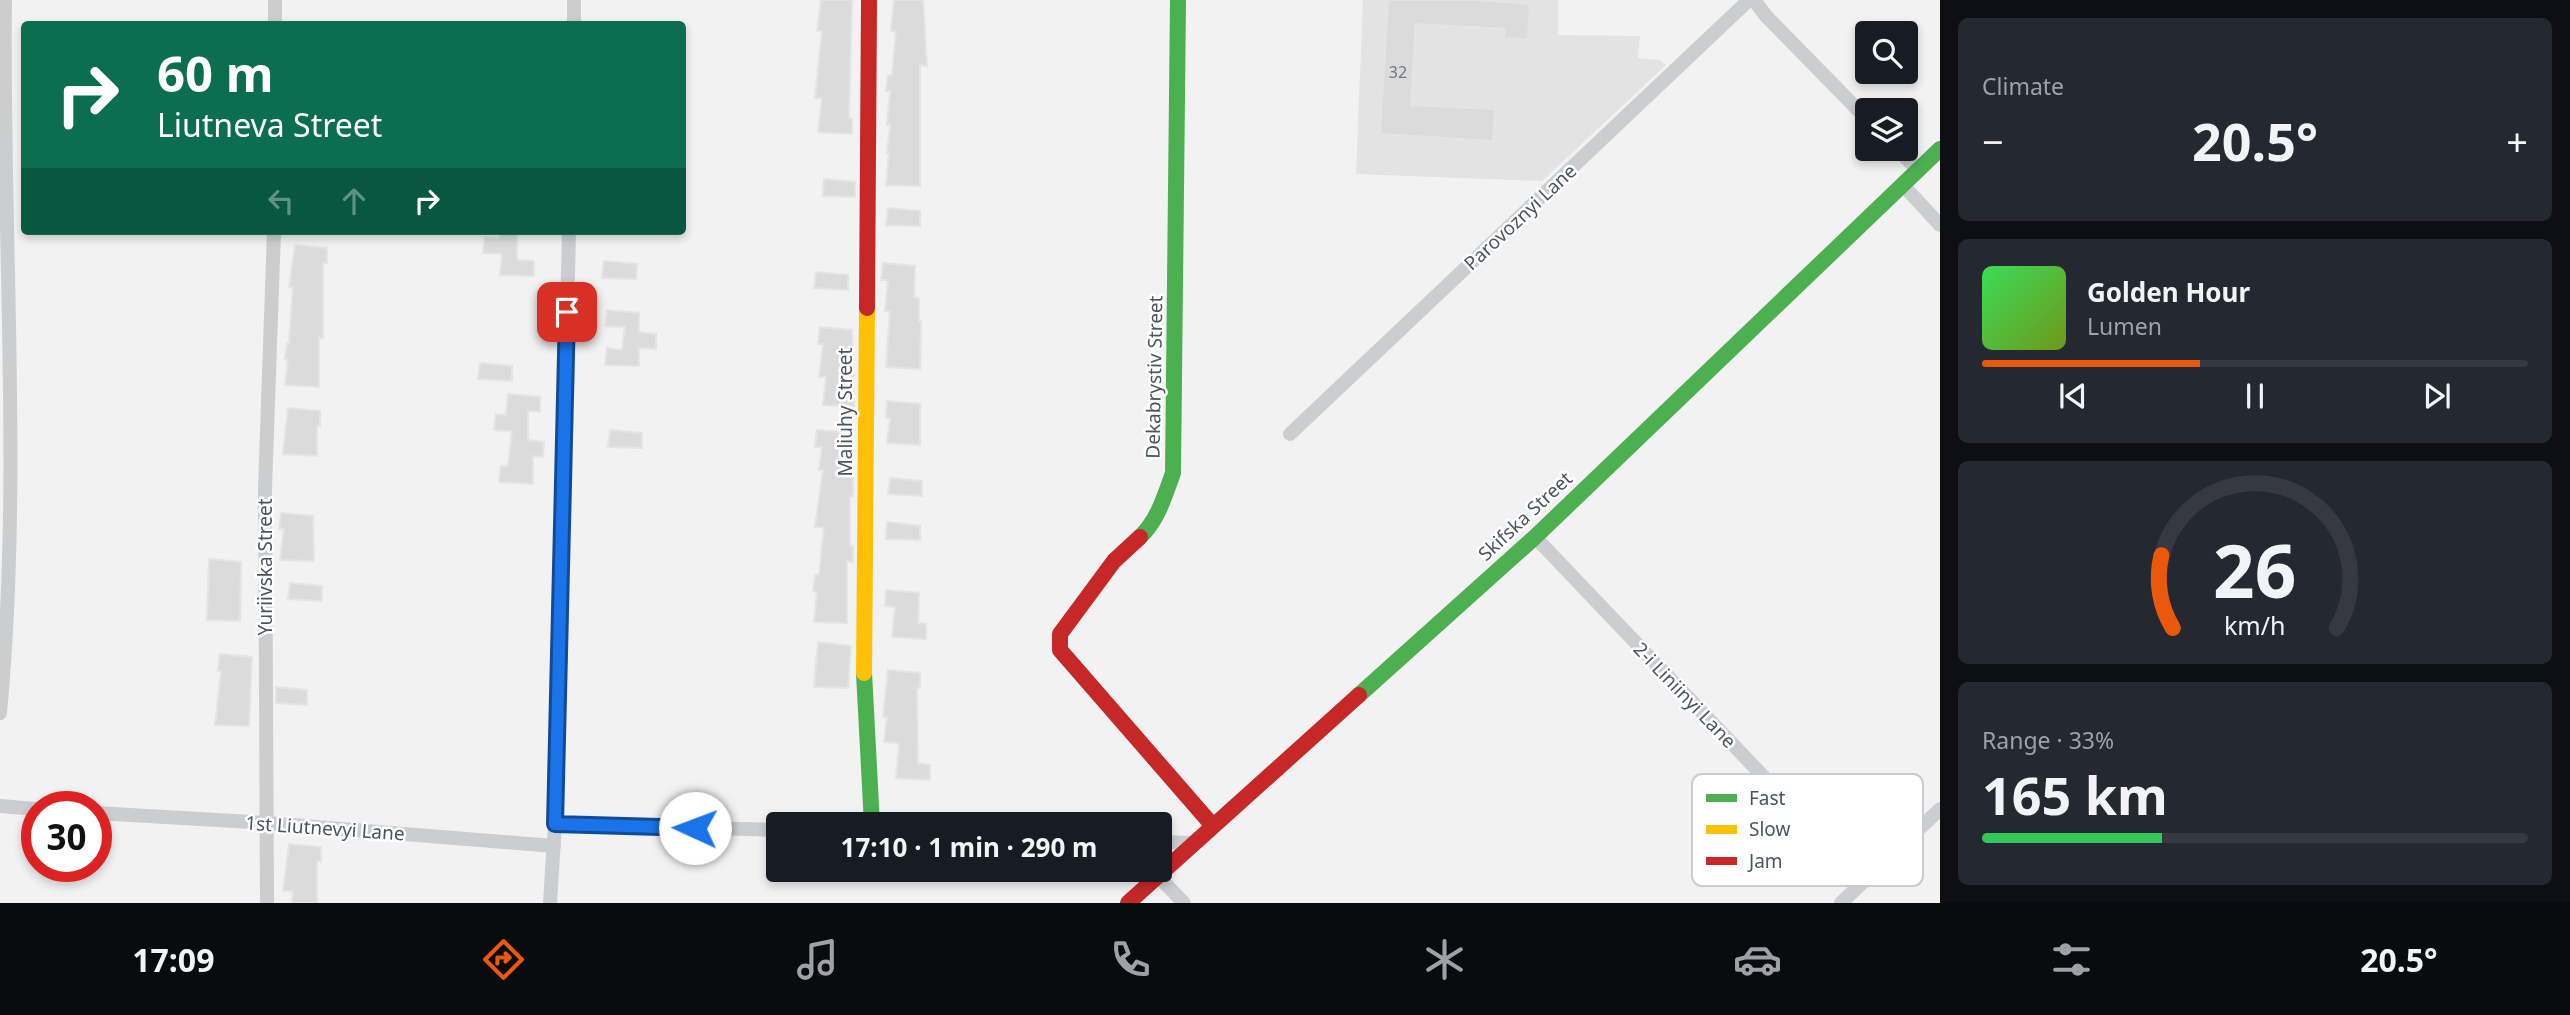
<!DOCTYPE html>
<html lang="en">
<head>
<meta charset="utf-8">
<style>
  :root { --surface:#171b24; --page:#242831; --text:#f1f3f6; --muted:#9ea1a6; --line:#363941; --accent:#ea580c }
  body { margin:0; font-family:"Noto Sans",sans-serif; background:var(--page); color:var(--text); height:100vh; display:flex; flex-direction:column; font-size:26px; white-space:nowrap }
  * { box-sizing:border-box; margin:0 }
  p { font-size:23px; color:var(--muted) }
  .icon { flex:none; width:38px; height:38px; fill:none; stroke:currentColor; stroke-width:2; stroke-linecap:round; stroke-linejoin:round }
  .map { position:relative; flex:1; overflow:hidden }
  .panel { display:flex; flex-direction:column; gap:18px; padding:18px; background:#0d0f14; width:630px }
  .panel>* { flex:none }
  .top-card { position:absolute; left:21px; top:21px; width:665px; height:214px; border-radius:7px; box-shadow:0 4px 10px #0003; background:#0b6e4f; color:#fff; overflow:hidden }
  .buttons { position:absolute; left:1855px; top:21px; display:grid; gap:14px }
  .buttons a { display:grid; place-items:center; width:63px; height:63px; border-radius:7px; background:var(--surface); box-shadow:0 4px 10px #0003; font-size:35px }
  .speed { position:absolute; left:21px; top:791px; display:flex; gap:14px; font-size:35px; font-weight:700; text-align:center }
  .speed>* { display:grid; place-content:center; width:91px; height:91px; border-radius:50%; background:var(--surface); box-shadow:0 4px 10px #0003; line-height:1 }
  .speed .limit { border:10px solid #d22; background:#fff; color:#111 }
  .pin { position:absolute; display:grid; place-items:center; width:60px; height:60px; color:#fff; margin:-30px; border-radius:14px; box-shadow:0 4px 10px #0006 }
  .me { position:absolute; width:77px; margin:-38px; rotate:272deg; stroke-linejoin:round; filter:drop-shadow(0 0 5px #0008) }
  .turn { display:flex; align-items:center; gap:24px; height:147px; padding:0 21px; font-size:32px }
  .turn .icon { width:91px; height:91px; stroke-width:2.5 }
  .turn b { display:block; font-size:49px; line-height:60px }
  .lanes { display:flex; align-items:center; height:66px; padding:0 21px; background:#0003; justify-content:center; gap:35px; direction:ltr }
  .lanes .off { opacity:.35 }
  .big { font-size:52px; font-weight:700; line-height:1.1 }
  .panel .widget { flex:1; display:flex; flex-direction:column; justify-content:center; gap:10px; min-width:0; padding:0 24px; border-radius:10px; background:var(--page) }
  .panel .dial { align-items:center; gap:0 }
  .dial svg { height:182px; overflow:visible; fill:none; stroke:var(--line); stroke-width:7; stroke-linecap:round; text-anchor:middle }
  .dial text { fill:var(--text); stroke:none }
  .song { display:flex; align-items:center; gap:21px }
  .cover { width:84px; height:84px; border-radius:10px; background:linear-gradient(135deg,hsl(130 70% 55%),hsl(80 70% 35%)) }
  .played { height:7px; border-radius:4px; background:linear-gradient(90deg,var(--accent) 40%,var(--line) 40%) }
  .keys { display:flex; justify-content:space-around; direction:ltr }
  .heat { display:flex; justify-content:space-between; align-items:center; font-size:38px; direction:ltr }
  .charge { height:10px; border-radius:5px; background:linear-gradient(90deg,#34c759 33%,var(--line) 0) }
  .trip { position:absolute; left:766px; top:812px; width:406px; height:70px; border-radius:7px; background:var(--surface); box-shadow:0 4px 10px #0003; font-weight:700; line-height:70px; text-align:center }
  .dock { display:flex; height:112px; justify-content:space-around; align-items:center; background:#090b0e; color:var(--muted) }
  .dock .icon { width:49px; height:49px }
  .dock .selected { color:var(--accent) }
  .dock b { font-size:32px; color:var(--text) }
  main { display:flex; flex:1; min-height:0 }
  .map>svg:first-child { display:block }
</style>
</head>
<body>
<main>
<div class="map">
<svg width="1940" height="903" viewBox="0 0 1940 903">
  <rect width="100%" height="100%" fill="#f2f2f2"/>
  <path fill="#e4e3e3" d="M1363,0H1558V35L1640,36L1638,58L1660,60L1666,65L1542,181L1356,174Z"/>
  <path fill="#dbdbdc" stroke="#e3e4e5" stroke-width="2" d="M821,0H852L849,118L852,119V134L818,132L822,98H815L822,31H817Z
    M894,0H923L927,66L920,65V186L886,185L889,153H887L890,125H887L890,91H886L888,75H892L896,31H891Z
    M1388,0H1480L1530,4L1528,39L1504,38L1505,29L1416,24L1411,105L1495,109L1493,141L1380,134Z
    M824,179L855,182V197L823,196Z
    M888,208L920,211V226L886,225Z
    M500,231H517V260L534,261V276L500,275L502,254L483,253L485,237L499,238Z
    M295,245L327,248V263H323V338H319V387L285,385L288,359H285L287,343H289L293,287H289Z
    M604,261L637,264L636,279L602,278Z
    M883,263L915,266L914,297L919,298V321H921L920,369L886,367L890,311H885L888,280H881Z
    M816,272L848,275V290L814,288Z
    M607,310L639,313V332L656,334V349L639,348V366L605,365L607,348L622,350L625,327L605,326Z
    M820,327L852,330L854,407L823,405L826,377H819L823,344H818Z
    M480,363L512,366V381L478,379Z
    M508,394L540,397V412L528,411V440L544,442L543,457L533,456V484L499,482L501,466H508L512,431L494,430L496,414L506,415Z
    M887,401L920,404V445L887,443L890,418H886Z
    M288,408L320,411V426H317V456L283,454Z
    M610,430L642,433V448L608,447Z
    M817,430L849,433V456L853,457V496H850V546H853V562L847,561V623L814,622L817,592L813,591L815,575H819L824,527H815L823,470H819L822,447H815Z
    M890,478L922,481V496L888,494Z
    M281,513L313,516L314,561L280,560L284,529H279Z
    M887,522L920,526V540L886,539Z
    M209,559L241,562L240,621L207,620Z
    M290,583L322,586V601L288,599Z
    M886,590L919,593L918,623L926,624V639L892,637L895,607L885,606Z
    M818,642L851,646L848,688L814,687Z
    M220,654L252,657L249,726L215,725L221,671H218Z
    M888,670L920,673V688H917L918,763L930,765V780L896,778L899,743L884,742L887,717H883Z
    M276,687L307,690V705L276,703Z
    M289,844L321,847V862L317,861V903H292L293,891H283Z"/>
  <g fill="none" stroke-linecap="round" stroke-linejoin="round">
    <path stroke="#cccdcf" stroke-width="14" d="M1754,0L1766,16L1867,119
      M275,24V0
      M574,24V0
      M1897,149L1917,169
      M1902,184L1940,225
      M1290,434L1749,0
      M1535,537L1864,882
      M0,713C22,476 2,238 5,0
      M0,806L37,809
      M96,813L267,823L554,846
      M555,824L779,830
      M1160,842L1194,843
      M1157,875L1184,903
      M267,903L265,489L274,231
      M550,903L555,824L569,231
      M1841,903L1940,809"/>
    <path stroke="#4caf50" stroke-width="16" d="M1140,537C1158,520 1165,495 1173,473L1178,0
      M864,673L872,824
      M1359,695L1535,537L1940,149"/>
    <path stroke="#ffc107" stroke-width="16" d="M864,673L867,308"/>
    <path stroke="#c62828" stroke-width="16" d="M867,308L869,0
      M1140,537L1114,561L1060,634V650L1213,826
      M1128,903L1359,695"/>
  </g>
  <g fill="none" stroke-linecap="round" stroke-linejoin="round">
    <g stroke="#114b97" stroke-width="18">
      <path id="route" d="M567,312L555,824L695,828"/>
    </g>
    <use href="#route" stroke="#1a73e8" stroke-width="12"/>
  </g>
  <g text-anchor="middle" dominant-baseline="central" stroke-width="5" stroke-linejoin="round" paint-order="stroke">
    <g font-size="16" fill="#6f767e">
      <text x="1398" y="72">32</text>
    </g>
    <g font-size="19" fill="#4a545d" stroke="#fff">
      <text transform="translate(1520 217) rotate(-43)">Parovoznyi Lane</text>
      <text transform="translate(1154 377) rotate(-89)">Dekabrystiv Street</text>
      <text transform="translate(845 412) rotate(-90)">Maliuhy Street</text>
      <text transform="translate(1525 516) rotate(-43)">Skifska Street</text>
      <text transform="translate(265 567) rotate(-90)">Yuriivska Street</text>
      <text transform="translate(1685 695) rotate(46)">2-i Liniinyi Lane</text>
      <text transform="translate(325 828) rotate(4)">1st Liutnevyi Lane</text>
    </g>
  </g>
  <rect x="1692" y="774" width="231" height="112" rx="10" fill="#fff" stroke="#c9ccce" stroke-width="2"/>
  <rect x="1706" y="794" width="31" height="8" fill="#4caf50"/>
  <rect x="1706" y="825" width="31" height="9" fill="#ffc107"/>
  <rect x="1706" y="857" width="31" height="8" fill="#c62828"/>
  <g font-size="19" fill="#4a545d">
    <text x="1749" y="805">Fast</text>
    <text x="1749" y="836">Slow</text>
    <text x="1749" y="868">Jam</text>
  </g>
</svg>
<div class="buttons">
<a><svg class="icon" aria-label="search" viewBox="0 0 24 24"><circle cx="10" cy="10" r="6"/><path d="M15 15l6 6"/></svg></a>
<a><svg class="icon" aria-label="layers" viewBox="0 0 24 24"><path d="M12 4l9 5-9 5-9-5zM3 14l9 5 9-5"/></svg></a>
</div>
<div class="speed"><div class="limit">30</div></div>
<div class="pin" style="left:567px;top:312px;background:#d93025"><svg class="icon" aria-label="arrive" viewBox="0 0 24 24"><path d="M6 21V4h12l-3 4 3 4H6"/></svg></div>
<svg class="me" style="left:695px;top:828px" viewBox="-20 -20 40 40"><circle r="19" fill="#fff"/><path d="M0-13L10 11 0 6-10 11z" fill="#1a73e8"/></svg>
<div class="trip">17:10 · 1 min · 290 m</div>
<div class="top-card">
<div class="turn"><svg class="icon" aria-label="right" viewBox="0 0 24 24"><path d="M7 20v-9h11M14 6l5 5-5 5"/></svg><div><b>60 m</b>Liutneva Street</div></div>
<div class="lanes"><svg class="icon off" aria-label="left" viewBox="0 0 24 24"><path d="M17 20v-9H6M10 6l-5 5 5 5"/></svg><svg class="icon off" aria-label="ahead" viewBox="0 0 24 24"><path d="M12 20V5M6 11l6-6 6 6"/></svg><svg class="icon" aria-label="right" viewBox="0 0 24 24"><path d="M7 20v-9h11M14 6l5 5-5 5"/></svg></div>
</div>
</div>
<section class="panel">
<div class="widget"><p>Climate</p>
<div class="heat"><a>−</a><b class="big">20.5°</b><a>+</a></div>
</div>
<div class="widget">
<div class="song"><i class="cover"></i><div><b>Golden Hour</b><p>Lumen</p></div></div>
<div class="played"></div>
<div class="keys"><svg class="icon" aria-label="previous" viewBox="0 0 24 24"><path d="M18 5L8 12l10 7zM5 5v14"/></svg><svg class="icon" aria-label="pause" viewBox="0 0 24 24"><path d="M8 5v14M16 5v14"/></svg><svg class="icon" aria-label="next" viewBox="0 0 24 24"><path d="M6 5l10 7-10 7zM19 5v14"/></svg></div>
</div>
<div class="widget dial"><svg viewBox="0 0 100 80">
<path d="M14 69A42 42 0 1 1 86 69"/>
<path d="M14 69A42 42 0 0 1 9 37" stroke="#ea580c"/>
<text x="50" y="56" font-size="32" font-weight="700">26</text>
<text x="50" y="72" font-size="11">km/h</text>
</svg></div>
<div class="widget"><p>Range · 33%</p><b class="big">165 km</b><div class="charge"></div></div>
</section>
</main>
<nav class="dock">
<b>17:09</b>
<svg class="icon selected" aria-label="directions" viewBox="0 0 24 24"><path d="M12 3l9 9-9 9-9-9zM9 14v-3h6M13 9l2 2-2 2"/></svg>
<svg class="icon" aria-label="music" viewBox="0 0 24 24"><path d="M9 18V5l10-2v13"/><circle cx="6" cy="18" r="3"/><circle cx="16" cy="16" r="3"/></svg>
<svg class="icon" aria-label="phone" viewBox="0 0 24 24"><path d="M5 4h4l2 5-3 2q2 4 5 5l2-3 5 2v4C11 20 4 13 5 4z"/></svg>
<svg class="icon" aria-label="climate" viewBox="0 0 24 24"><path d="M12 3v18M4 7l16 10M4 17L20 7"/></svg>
<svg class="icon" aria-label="car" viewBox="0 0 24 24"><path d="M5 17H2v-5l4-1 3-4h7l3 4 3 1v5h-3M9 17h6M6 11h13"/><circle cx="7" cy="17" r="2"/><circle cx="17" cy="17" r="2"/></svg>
<svg class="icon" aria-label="filters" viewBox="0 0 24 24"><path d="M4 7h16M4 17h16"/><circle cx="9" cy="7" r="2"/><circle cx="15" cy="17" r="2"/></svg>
<b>20.5°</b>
</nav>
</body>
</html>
